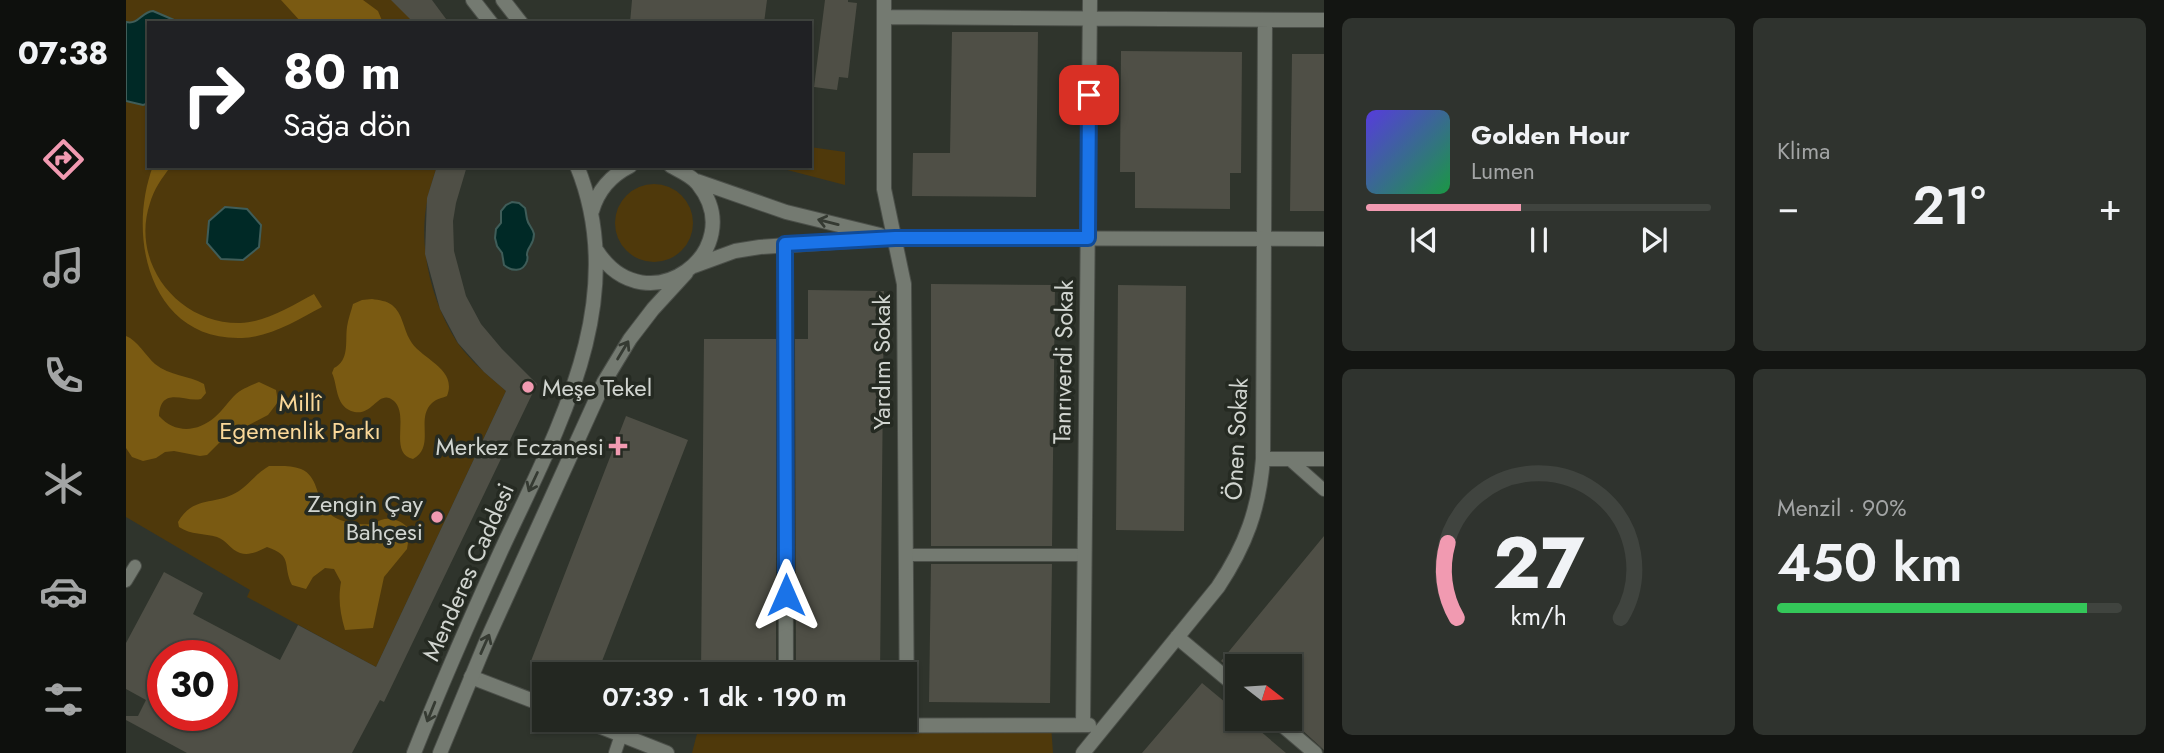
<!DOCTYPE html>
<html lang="tr">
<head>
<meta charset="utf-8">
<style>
  :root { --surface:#232721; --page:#2f332e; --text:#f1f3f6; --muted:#a3a5a5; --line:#40443f; --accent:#f19ab1 }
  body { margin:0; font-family:Jost,sans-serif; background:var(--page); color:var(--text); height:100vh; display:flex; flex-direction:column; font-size:26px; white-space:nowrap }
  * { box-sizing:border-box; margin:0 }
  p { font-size:23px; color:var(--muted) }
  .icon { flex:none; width:38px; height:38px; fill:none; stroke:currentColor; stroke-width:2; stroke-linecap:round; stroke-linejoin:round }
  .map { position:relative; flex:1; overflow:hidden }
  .details { display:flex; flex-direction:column; gap:18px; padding:18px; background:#131512; width:840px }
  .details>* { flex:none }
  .hud { position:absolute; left:21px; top:21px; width:665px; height:147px; border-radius:0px; box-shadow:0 2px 5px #0004,0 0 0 2px var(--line); background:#202124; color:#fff; overflow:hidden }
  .needle { width:46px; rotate:107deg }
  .controls { position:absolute; left:1099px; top:654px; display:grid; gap:14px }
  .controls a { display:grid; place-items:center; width:77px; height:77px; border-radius:0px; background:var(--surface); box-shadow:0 2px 5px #0004,0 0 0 2px var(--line); font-size:35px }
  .speed { position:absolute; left:21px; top:640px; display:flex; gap:14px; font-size:35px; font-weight:700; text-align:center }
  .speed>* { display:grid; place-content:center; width:91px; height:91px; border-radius:50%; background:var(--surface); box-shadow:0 2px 5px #0004,0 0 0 2px var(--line); line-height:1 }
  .speed .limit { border:10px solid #d22; background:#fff; color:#111 }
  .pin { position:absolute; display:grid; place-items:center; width:60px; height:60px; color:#fff; margin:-30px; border-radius:14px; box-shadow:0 4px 10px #0006 }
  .me { position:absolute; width:77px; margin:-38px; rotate:0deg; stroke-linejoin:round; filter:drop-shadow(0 0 5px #0008) }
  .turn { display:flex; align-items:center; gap:24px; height:147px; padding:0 21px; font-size:32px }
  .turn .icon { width:91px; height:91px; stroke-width:2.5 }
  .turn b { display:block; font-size:49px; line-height:60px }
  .big { font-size:52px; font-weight:600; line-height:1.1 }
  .details .tile { flex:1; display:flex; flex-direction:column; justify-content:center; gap:10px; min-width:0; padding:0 24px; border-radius:10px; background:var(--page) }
  .details .dial { align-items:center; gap:0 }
  .dial svg { height:182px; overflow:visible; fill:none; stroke:var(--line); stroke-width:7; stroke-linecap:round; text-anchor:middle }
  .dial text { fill:var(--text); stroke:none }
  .song { display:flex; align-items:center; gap:21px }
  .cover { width:84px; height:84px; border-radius:10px; background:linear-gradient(135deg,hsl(250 70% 55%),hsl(140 70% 35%)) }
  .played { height:7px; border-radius:4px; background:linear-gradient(90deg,var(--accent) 45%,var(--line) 45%) }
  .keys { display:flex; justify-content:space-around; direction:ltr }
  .heat { display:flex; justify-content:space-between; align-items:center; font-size:38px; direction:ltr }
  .charge { height:10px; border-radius:5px; background:linear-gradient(90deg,#34c759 90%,var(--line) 0) }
  .details .tiles { flex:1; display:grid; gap:18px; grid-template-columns:repeat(2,1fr) }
  .trip { position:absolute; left:406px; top:662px; width:385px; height:70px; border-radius:0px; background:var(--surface); box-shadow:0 2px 5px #0004,0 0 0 2px var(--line); font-weight:600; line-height:70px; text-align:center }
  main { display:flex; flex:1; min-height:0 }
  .tabs { display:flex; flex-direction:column; width:126px; justify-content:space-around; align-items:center; background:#0e100d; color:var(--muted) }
  .tabs .icon { width:49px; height:49px }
  .tabs .selected { color:var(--accent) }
  .tabs b { font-size:32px; color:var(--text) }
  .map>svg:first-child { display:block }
</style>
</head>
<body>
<main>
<nav class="tabs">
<b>07:38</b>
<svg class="icon selected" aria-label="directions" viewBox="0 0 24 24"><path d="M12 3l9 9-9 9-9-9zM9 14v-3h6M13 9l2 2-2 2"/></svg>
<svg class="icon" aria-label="music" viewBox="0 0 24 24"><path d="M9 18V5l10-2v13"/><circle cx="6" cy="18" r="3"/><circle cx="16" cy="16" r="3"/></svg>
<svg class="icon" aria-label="phone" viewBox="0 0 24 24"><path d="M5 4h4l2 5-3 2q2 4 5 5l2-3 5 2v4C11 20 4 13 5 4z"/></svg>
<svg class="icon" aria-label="climate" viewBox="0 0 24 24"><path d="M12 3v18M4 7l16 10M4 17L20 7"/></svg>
<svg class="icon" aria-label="car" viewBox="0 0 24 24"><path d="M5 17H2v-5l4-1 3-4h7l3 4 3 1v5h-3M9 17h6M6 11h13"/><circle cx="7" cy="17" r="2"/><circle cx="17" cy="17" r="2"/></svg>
<svg class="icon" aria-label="filters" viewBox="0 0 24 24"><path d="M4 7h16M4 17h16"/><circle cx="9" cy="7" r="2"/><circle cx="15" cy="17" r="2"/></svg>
</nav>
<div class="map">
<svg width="1198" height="753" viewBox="0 0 1198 753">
  <rect width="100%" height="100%" fill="#2f342c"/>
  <path fill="#4f390b" d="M0,0H306L288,23H23V166H311C308,176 304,187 302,197C291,245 305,301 331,342C344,361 363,376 380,391L250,667L121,597L124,590L0,517Z
    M684,147L719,152V185L646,166H684Z
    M489 223a39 39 0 1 1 78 0a39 39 0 1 1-78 0Z
    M925,725L927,753H566L573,726Z"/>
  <path fill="#7a5a12" d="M155,0H237L252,11L257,23H176Z
    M27,166H45C36,178 28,189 24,203C4,263 52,324 114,323C141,322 165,306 188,294L196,307C171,320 145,337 116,338C25,341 0,238 27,166Z
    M246,299C253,300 261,301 266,305C277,314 277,328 284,340C294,359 332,368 321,396C316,398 310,399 306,403C289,419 310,446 287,459C262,453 284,416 268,401C252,387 247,419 225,411C209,404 212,386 206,373L208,368C224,360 219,341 221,327C222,319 225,312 227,304L236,300Z
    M0,336C11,340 20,356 29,364C44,376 62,375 78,384L80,393L75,399C59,403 35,385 33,416C49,434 72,432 89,417C96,411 101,403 108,396C115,389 124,386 133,382L150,390L152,402L142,415L115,429L93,443L81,455L74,456L48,451L39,452L30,458L17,461L6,457L0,448Z
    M143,466C153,466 165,465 175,469C196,478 188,506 208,517C218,523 234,525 245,524C254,524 247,523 255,520C266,516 278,522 284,530L281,549L258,577L247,628L219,630C214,613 212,599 215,582L208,569L199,568L187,577L180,589L166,585C156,565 168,556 141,547C133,551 124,556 114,553C105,550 100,540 91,537C78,533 65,535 53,527L52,522C67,495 90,506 113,491C124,483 131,473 143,466Z"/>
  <path fill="#002926" stroke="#3f5d59" stroke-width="2" d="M27,11L55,23H23V103L17,105L0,101V22C13,25 15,12 27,11Z
    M386,202L393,203L399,208C400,211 400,215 401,219C402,225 407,228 408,234C408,242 405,244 402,250C399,258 403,253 401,261C397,273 385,271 378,265L376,253L371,246L369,238L370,229L375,223V211L380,205Z
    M99,207L121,209L135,225L133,247L117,260L95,259L81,243L83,221Z"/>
  <path fill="#4f4f46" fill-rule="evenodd" d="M265,0H306L323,23H288Z
    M506,0H641L638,23H504Z
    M699,0H722V2L731,3L722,78L713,77L711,90L688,87Z
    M826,32H912L910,197L786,196L787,153H824Z
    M995,51L1116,52L1115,173H1104V209L1009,208V172H994Z
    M1166,54H1198V211H1164Z
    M311,166H341L330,203L327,221L328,251L340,296L355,324L376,349L411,384L258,702L254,700L226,753H61L0,720V716H12L20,700L0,689V643L38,572L77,593L67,614L154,660L172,625L250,667L380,391L358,372L332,343L314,309L299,254L301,198ZM37,656H96V716H37Z
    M805,284L929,285L926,546H805Z
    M992,285L1060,286L1058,531L990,530Z
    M682,290L758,291L754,674H670L669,339H682Z
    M578,339H650V674H575Z
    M500,416L562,440L471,674H437L405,661Z
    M1198,536V750L1164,719V667H1102L1095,661Z
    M805,564H926L924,703L803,702Z
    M1076,683L1111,712V719H1120L1160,753H1016Z"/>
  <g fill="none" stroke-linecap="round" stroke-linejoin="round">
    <g stroke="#4b4f49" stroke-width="14">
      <path id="service" d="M1163,459L1198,490
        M779,555H958
        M0,581L9,566
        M489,753L495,735"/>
    </g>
    <g stroke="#4b4f49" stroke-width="16">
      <path id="minor" d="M758,0V189L778,284L781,725
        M758,17L1198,20
        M659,244L660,674
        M1137,459H1198
        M1051,637L1111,687
        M345,677L418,705
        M455,719L541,753
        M1149,719L1189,753
        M957,725L964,0
        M473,726L963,725
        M957,753L1092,587C1120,545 1133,509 1137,459L1139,20"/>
    </g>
    <g stroke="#4b4f49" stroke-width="16">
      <path id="tertiary" d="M347,0L365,23
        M377,0L395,23
        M571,181L660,212L754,235
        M466,211C472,190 484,176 504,166
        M471,251C521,328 625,250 572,184C566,176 554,171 545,166
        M568,266L609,251L634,247L769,238L1198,239
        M288,753C315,685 344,619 374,553C430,432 506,301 451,166
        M314,753L360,642L478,382L504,339L527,309L560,273"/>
    </g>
    <use href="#service" stroke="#747a71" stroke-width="12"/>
    <use href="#minor" stroke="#747a71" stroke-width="14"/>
    <use href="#tertiary" stroke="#747a71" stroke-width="14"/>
  </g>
  <defs><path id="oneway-shaft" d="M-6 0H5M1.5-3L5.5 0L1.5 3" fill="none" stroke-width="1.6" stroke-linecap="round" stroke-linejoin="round" transform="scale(1.75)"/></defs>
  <g stroke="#353a32">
    <use href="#oneway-shaft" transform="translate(702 222) rotate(-166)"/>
    <use href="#oneway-shaft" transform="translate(497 350) rotate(-59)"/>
    <use href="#oneway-shaft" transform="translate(407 482) rotate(115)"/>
    <use href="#oneway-shaft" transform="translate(359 644) rotate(-66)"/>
    <use href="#oneway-shaft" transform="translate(305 712) rotate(112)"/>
  </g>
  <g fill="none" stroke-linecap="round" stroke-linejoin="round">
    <g stroke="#114b97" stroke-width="18">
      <path id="route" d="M660,595L659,244L769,238H962L963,95"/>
    </g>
    <use href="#route" stroke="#1a73e8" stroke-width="12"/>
  </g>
  <g fill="#f19ab1" stroke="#252a22" stroke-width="2.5">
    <circle cx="402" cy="387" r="7"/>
    <path d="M488.5 435.5h7v7h7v7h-7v7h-7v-7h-7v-7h7z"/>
    <circle cx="311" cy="517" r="7"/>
  </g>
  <g text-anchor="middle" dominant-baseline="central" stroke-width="7" stroke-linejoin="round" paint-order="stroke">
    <g font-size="24" fill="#d1d5d0" stroke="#252a22">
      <text transform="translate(755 362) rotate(-90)">Yardım Sokak</text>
      <text transform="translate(937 362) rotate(-89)">Tanrıverdi Sokak</text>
      <text transform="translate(1110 439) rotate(-87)">Önen Sokak</text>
      <text transform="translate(342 572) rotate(-66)">Menderes Caddesi</text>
    </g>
    <g font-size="24" fill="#d1d5d0" stroke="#252a22" text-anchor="end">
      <text x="416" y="387" text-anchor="start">Meşe Tekel</text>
      <text x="478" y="446">Merkez Eczanesi</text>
      <text x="297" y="503">Zengin Çay<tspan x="297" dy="28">Bahçesi</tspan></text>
    </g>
    <g font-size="24" fill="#fad899" stroke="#252a22">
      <text x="174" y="402">Millî<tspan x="174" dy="28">Egemenlik Parkı</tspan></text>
    </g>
  </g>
</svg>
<div class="controls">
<a><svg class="needle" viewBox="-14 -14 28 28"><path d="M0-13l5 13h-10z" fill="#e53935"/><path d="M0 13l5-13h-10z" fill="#a3a5a5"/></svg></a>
</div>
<div class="speed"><div class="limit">30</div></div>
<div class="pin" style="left:963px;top:95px;background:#d93025"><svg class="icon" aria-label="arrive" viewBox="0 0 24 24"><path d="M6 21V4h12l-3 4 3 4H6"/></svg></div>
<svg class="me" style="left:660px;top:595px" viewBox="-20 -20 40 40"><path d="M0-17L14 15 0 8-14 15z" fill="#1a73e8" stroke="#fff" stroke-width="4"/></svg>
<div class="trip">07:39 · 1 dk · 190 m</div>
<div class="hud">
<div class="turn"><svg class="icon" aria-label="right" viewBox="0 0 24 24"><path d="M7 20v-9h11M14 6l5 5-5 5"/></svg><div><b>80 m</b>Sağa dön</div></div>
</div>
</div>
<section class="details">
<div class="tiles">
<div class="tile">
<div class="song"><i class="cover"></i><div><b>Golden Hour</b><p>Lumen</p></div></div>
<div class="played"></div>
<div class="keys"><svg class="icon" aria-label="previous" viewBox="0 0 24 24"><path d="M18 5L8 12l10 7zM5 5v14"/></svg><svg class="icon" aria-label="pause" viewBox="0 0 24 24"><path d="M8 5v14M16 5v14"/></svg><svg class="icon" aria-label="next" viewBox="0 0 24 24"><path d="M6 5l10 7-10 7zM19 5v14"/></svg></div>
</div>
<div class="tile"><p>Klima</p>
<div class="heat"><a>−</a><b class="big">21°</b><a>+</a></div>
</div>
<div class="tile dial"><svg viewBox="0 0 100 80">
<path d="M14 69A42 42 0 1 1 86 69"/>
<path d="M14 69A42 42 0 0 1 10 36" stroke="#f19ab1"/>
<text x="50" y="56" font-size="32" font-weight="700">27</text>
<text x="50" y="72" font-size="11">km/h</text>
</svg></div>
<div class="tile"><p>Menzil · 90%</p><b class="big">450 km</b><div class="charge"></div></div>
</div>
</section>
</main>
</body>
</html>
